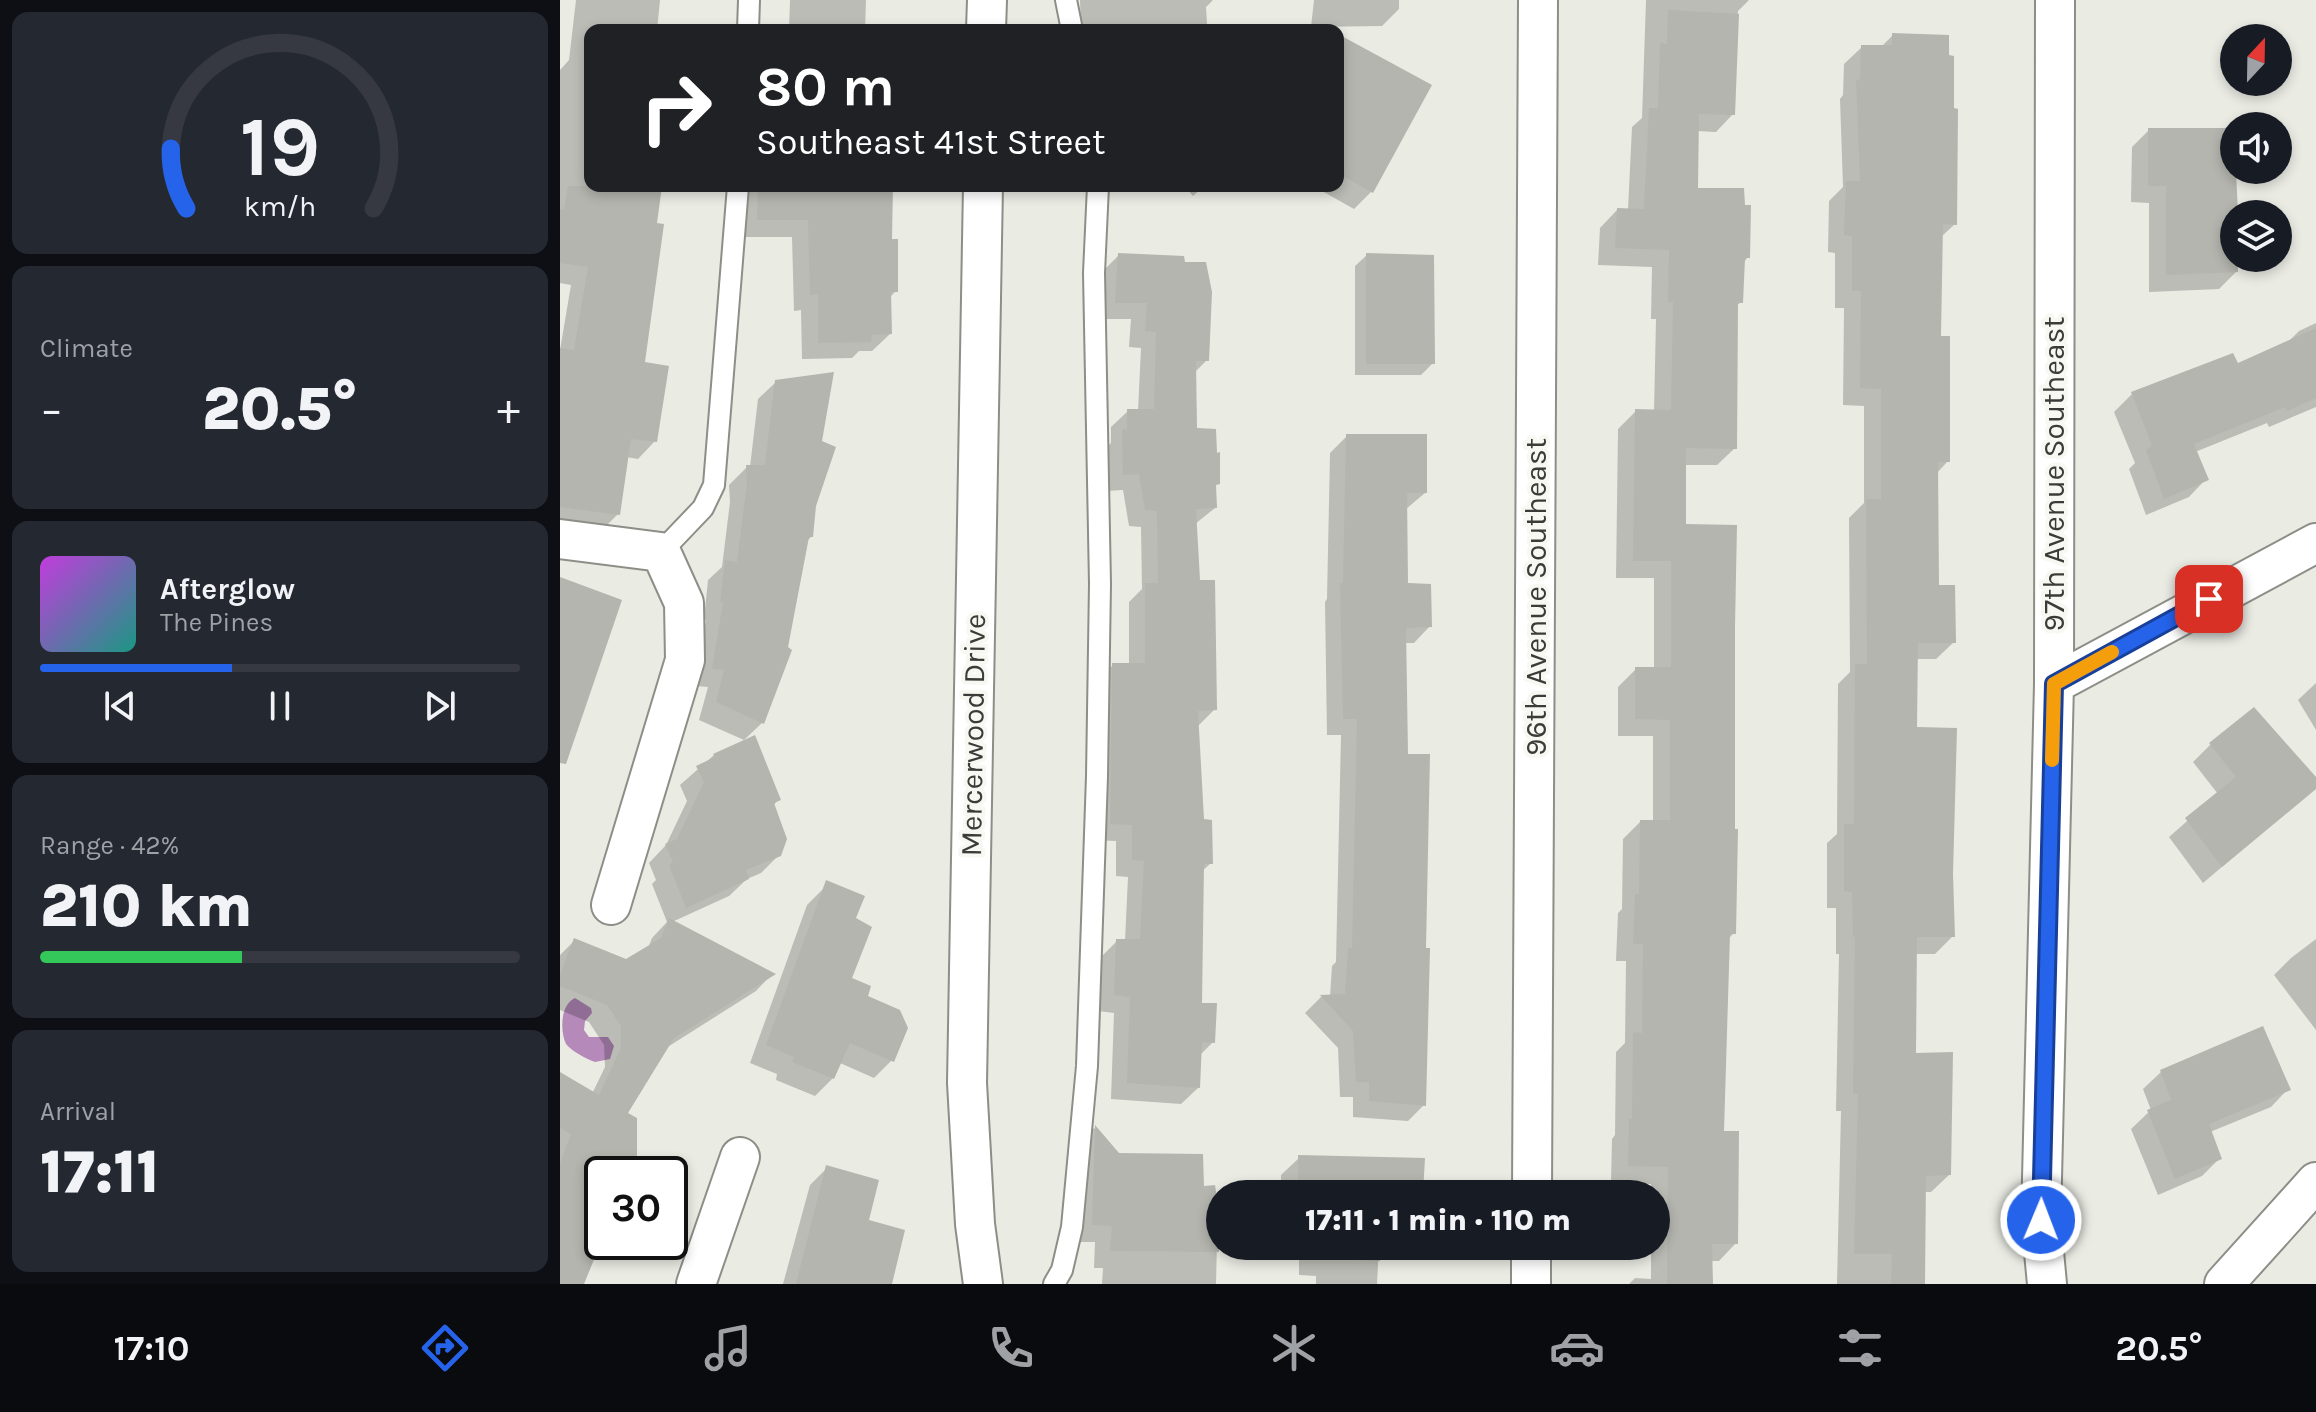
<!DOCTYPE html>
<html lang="en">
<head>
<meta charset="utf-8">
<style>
  :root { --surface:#171b24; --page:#242831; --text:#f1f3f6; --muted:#9ea1a6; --line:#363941; --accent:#2563eb }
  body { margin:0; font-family:Karla,sans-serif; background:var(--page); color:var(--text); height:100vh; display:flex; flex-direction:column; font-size:30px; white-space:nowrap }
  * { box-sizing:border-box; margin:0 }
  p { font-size:26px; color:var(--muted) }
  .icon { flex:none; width:44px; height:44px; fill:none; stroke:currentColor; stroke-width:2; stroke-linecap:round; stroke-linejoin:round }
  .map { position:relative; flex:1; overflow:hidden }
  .side { display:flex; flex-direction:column; gap:12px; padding:12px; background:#0d0f14; width:560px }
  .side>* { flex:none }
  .guide { position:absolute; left:24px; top:24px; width:760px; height:168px; border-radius:16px; box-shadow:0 4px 12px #0003; background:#202124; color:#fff; overflow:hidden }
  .needle { width:52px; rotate:22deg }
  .tools { position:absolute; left:1660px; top:24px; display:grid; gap:16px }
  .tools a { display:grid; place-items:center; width:72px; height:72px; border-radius:50%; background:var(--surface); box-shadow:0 4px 12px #0003; font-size:40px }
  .speed { position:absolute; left:24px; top:1156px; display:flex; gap:16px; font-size:40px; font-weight:700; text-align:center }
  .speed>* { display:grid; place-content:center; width:104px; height:104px; border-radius:50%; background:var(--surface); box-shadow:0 4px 12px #0003; line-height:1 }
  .speed .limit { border:4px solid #111; border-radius:12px; background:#fff; color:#111 }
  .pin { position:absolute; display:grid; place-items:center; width:68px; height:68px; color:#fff; margin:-34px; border-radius:16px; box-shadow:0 4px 12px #0006 }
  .me { position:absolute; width:88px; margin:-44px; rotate:1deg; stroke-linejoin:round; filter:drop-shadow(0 0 6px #0008) }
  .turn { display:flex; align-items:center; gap:28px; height:168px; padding:0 40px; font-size:36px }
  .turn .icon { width:104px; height:104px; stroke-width:2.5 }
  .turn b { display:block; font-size:56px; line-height:68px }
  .big { font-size:60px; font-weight:800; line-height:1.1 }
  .side .widget { flex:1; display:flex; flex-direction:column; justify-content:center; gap:12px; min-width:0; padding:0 28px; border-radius:16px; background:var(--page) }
  .side .dial { align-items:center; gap:0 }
  .dial svg { height:208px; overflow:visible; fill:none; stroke:var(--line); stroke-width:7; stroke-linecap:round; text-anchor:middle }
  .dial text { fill:var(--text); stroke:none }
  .song { display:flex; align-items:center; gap:24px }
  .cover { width:96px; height:96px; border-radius:12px; background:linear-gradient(135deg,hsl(290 70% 55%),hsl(170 70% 35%)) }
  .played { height:8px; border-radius:4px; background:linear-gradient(90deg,var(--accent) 40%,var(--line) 40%) }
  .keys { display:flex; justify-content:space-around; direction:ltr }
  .heat { display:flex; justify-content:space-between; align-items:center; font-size:44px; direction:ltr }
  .charge { height:12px; border-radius:6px; background:linear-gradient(90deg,#34c759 42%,var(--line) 0) }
  .trip { position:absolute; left:646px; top:1180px; width:464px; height:80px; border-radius:40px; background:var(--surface); box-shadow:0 4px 12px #0003; font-weight:800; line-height:80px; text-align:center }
  .tab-bar { display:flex; height:128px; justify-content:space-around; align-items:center; background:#090b0e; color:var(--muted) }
  .tab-bar .icon { width:56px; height:56px }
  .tab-bar .selected { color:var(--accent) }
  .tab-bar b { font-size:36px; color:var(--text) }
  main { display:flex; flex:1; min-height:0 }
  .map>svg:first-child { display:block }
</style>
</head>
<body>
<main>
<section class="side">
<div class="widget dial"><svg viewBox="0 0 100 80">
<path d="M14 69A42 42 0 1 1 86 69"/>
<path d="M14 69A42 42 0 0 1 8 46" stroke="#2563eb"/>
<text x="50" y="56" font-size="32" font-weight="700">19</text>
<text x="50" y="72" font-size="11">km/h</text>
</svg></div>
<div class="widget"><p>Climate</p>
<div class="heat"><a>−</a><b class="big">20.5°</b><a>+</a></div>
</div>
<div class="widget">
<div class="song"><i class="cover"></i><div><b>Afterglow</b><p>The Pines</p></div></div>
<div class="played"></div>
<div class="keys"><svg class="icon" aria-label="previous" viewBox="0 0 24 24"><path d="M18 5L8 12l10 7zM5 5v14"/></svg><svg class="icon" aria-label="pause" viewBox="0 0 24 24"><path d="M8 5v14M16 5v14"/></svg><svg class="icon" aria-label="next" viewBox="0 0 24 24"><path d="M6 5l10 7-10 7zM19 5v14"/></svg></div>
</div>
<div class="widget"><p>Range · 42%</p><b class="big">210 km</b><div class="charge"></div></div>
<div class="widget"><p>Arrival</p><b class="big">17:11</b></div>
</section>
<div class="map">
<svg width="1756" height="1284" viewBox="0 0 1756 1284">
  <rect width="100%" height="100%" fill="#eaebe3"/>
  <path fill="#b589b9" d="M15,998L31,1008L32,1013L25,1021L24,1030L29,1037H48L54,1046L50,1059L35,1062C25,1058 13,1052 6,1044C0,1031 0,1005 15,998Z"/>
  <path fill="#0003" d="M16,0H100L97,30H30V186H100L82,364L95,441L78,459L66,457L58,514L40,532L0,526V350L11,285L0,283V70L9,60Z
    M230,0H306L305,30H229Z
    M520,0H653L646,7L647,24L641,30H521Z
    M754,0H839V9L822,26L751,27Z
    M1086,0H1189L1178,11L1173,114L1156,132L1137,131L1136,190L1188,257L1183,263L1181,302L1176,306L1175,448L1157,465H1124V526L1174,933L1168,939L1162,1133L1176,1243L1159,1261H1151V1284H1069L1075,1278L1091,1279V1246H1096V1194H1091V1184L1051,1183L1052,1139L1055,1135L1056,1052L1065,1043L1066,961H1056L1058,913L1062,909L1063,839L1080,822H1093V736H1058V687L1076,669H1094V578H1056L1058,429L1076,411L1094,412L1096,319H1091L1092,267L1038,265L1040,228L1057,210H1068L1072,127L1082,118Z
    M1333,35L1395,224L1381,237L1379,338L1388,461L1376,474L1377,587L1394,642L1376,659H1356L1355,729L1391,874L1393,936L1375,954H1355L1354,1055L1389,1175L1371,1192H1364L1363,1284H1370H1277L1281,1111H1276L1279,954H1276V908H1267V843L1277,834L1278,684L1290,672L1289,518L1304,503V406L1283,405L1284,308H1275V253L1268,252L1269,201L1283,187L1280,99L1283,95L1284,64L1302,47H1321Z
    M778,37L812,191L794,209L753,186H778Z
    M1589,130L1676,214L1674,258H1676V272L1659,289L1589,292V203L1571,202L1572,147Z
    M182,186H331L330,241L336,291L329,298L330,334L312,351H299L292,358L242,359L241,310L234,311L232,237H181Z
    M624,186H644L633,196Z
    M559,255L647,360L634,373L635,430L658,483L654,487L655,508L635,524L638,582L655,709L637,727L642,821L651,863L641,872L640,1004L653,1042L639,1056L638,1088L621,1104L551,1099L554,1013L538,1011L540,958L557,941H565L568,877L556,876V841L534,840L536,682L553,665H569V602L582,589L581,527L569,526L563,490L547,491L546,448L551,443V427L568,411H578L581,348L569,347L571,319H539L542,272Z
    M807,255L873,363L861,375H795V266Z
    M1756,323V407L1709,427L1707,423L1635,452L1646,479L1629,497L1586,515L1569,469L1575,463L1554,412L1572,394L1672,355L1677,365L1727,343L1739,331Z
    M216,382L260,442L251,537L247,541L202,723L184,740L139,720L148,687L136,686L146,620L144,619L148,580L162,567L170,502L169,485L187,467H190L198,399Z
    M787,436L865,493L846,509V585L870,626L854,643H844L846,756L864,950V1105L848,1121L793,1117V1097H780L778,1048L745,1013L761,997H770L772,966L776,962L781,735H767L765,602L767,599L770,453Z
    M1756,683V730L1738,700Z
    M1651,744L1756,780V787L1643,883L1609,837L1658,794L1633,762Z
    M154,755L219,799L213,806L219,855L201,873L187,879L169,896L112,922L212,974L196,991L106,1048L66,1114L67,1174H42V1235L22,1284H0V1074L32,1094L45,1067L44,1045L29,1022L0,1010V955L14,941L66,962L88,948L92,938L107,922L92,884L96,880L89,863L106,845L127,801L120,785Z
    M265,887L293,919L289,979L306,997L332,1060L314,1078L280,1063L273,1078L255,1096L216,1080L217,1074L190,1063L247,905Z
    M1756,939V1030L1714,975L1731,958Z
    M1601,1072L1728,1089L1711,1107L1650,1132L1659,1159L1642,1176L1598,1195L1571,1129L1591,1110L1583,1089Z
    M534,1128L558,1155L642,1188L658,1200L656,1284H542L543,1268H534L535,1242H515L518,1145Z
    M739,1158L861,1192L721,1194V1175Z
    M267,1168L307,1221L330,1284H223L250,1185Z
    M739,1246H819L817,1284H756V1276L739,1275Z"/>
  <path fill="#b4b5ae" d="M1108,10L1179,14L1175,115L1139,114L1138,188H1184L1185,205H1191L1190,258H1185L1183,303H1178L1177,449L1126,448V524L1177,525L1175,626V829H1178L1176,934H1170L1164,1131H1179L1178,1244H1152L1153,1284H1107L1108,1167L1068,1166L1069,1119H1072L1073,1032L1082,1033L1083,944H1073L1075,894H1079L1080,820H1110V720L1075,719V667H1111V561H1073L1075,409L1111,410L1113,302H1108L1109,250L1055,248L1057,208L1084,209L1089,108H1098L1100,43L1107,44Z
    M1332,33L1389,35V55L1394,56V108L1398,109L1397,225L1383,224L1381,336H1390V462H1378L1379,585H1395L1396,643H1358L1357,727L1397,728L1393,874L1395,937H1357L1356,1053L1393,1052L1391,1175L1366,1176L1365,1284H1331L1332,1254H1294L1298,1094H1293L1295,937H1293L1292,892L1284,891V824H1294L1295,664H1307L1306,499H1321V389L1300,388L1301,291H1292V236L1284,235L1286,181H1300L1296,80L1300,79L1301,45H1332Z
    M778,34L872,85L813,193L778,173Z
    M1588,128H1674L1678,214H1674V258H1678V272L1606,275V186H1588Z
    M8,186H102L97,223L104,224L85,362L109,366L97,442L71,439L60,515L0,507V348L14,350L28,267L0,263V209L4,210Z
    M198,186H333L332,239H338V292H331L332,334L312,335L311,342L258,343V294L250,295L248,220H197Z
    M558,253L624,256L625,262H646L652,292L649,361H636L637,428L656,429L657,453L660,452V484L656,485L657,508L636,509L640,580H655L657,710L638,711L644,819L652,820L653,864H644L642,1003H657L655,1043L642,1042L640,1088L567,1083L570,997L554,995L556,939H580L584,861L572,860V825L550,824L552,663H585V583H598L597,511L585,510L579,474L563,475L562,429L567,430V409H594L596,332L585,331L587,303H555Z
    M806,253L874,255L875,364H806Z
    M1756,328V398L1727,411L1725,407L1634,444L1649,480L1604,499L1586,450L1592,445L1571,392L1673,353L1678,363Z
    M274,372L262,441L276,447L256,506L253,537H249L228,647L232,650L204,724L156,702L164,670L152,669L163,602H160L165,560L177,562L187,483L186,465H205L215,380Z
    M786,434H867V493H847L848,583L871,584L872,627L846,628L848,754H870L866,948H870L866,1106L809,1101V1082H796L793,1031L760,995L785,994L788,948H792L797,719H783L780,583H783Z
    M0,577L62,600L6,764L0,763Z
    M1694,707L1756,777V789L1662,867L1625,818L1676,777L1649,743Z
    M195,735L221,800L214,803L227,839L221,856L186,870L189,879L126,908L109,865L113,862L105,844L117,839L144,782L136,766L155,757L153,754Z
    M266,880L305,896L296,918L312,927L292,978L311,986L308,996L340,1010L348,1028L334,1062L290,1043L274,1079L232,1062L234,1057L206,1045Z
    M109,918L216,974L114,1038L68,1113L77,1118V1155L69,1174H42V1240L24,1284H0V1164L11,1134L0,1128V1072L39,1095L61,1048V1026L47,1005L0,986V975L14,938L66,959L101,938Z
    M1703,1026L1731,1090L1649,1124L1662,1159L1615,1179L1587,1110L1611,1100L1600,1070Z
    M535,1125L559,1153L643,1154L644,1186L655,1185L657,1198L660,1199L659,1252L550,1251L552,1226L532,1225Z
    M738,1155L865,1158L863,1193L755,1194V1190H738Z
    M266,1165L319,1180L309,1220L345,1230L332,1284H236Z
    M755,1246H821L820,1261L756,1258Z"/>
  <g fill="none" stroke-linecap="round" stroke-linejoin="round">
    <g stroke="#8d8e87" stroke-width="24">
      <path id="lane" d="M506,0L512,30
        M188,30L189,0
        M101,552L143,508L154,485L178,186
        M494,1284L502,1270L512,1227L527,1066L537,776L540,584L534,273L538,186"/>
    </g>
    <g stroke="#8d8e87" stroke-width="42">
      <path id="street" d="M426,30L427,0
        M423,186L407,1083L415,1224L423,1284
        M0,539L101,552L124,603L125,660L51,905
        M1494,684L1756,543
        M972,1194L978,0
        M136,1284L180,1157
        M971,1284V1246
        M1487,1284L1481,1220L1494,684L1495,0
        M1664,1284L1756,1182"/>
    </g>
    <use href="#lane" stroke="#fff" stroke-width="20"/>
    <use href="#street" stroke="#fff" stroke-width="38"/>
  </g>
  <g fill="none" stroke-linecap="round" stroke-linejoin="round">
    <g stroke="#184099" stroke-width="20">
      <path id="route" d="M1481,1220L1494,684L1649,599"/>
    </g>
    <use href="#route" stroke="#2563eb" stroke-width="14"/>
    <path stroke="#f59e0b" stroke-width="14" d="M1492,760L1494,684L1552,652"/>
  </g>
  <g text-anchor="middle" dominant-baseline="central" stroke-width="8" stroke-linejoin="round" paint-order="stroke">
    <g font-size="30" fill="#3b3c39" stroke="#f7f8f1">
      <text transform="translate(1494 474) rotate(-90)">97th Avenue Southeast</text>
      <text transform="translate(976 597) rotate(-90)">96th Avenue Southeast</text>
      <text transform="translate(413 735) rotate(-89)">Mercerwood Drive</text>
    </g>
  </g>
</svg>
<div class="tools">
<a><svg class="needle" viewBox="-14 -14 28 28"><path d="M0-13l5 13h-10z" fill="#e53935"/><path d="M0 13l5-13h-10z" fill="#9ea1a6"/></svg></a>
<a><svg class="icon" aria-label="sound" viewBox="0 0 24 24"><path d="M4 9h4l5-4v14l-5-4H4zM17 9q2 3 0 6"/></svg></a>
<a><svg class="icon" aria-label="layers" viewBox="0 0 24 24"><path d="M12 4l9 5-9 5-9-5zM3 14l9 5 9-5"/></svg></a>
</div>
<div class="speed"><div class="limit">30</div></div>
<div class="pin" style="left:1649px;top:599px;background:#d93025"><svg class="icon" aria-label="arrive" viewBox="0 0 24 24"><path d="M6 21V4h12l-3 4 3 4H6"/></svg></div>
<svg class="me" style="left:1481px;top:1220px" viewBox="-20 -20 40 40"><circle r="17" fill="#2563eb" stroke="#fff" stroke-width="3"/><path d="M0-11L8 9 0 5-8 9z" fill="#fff"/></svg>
<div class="trip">17:11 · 1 min · 110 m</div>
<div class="guide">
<div class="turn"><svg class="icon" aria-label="right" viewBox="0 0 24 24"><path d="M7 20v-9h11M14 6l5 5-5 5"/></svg><div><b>80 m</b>Southeast 41st Street</div></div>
</div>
</div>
</main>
<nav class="tab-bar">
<b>17:10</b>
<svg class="icon selected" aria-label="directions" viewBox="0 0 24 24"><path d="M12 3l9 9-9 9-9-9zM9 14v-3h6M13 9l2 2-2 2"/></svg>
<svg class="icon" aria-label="music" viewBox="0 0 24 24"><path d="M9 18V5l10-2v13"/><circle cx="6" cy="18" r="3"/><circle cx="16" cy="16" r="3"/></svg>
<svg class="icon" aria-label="phone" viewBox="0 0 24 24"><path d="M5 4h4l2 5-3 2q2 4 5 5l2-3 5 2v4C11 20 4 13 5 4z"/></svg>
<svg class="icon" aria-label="climate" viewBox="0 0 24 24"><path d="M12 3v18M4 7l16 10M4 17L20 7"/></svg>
<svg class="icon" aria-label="car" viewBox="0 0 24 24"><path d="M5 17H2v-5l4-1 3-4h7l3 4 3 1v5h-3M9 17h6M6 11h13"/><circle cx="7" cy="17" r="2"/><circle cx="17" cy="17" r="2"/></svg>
<svg class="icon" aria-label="filters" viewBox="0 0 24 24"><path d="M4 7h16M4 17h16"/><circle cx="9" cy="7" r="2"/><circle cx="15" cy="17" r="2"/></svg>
<b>20.5°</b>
</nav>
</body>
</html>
